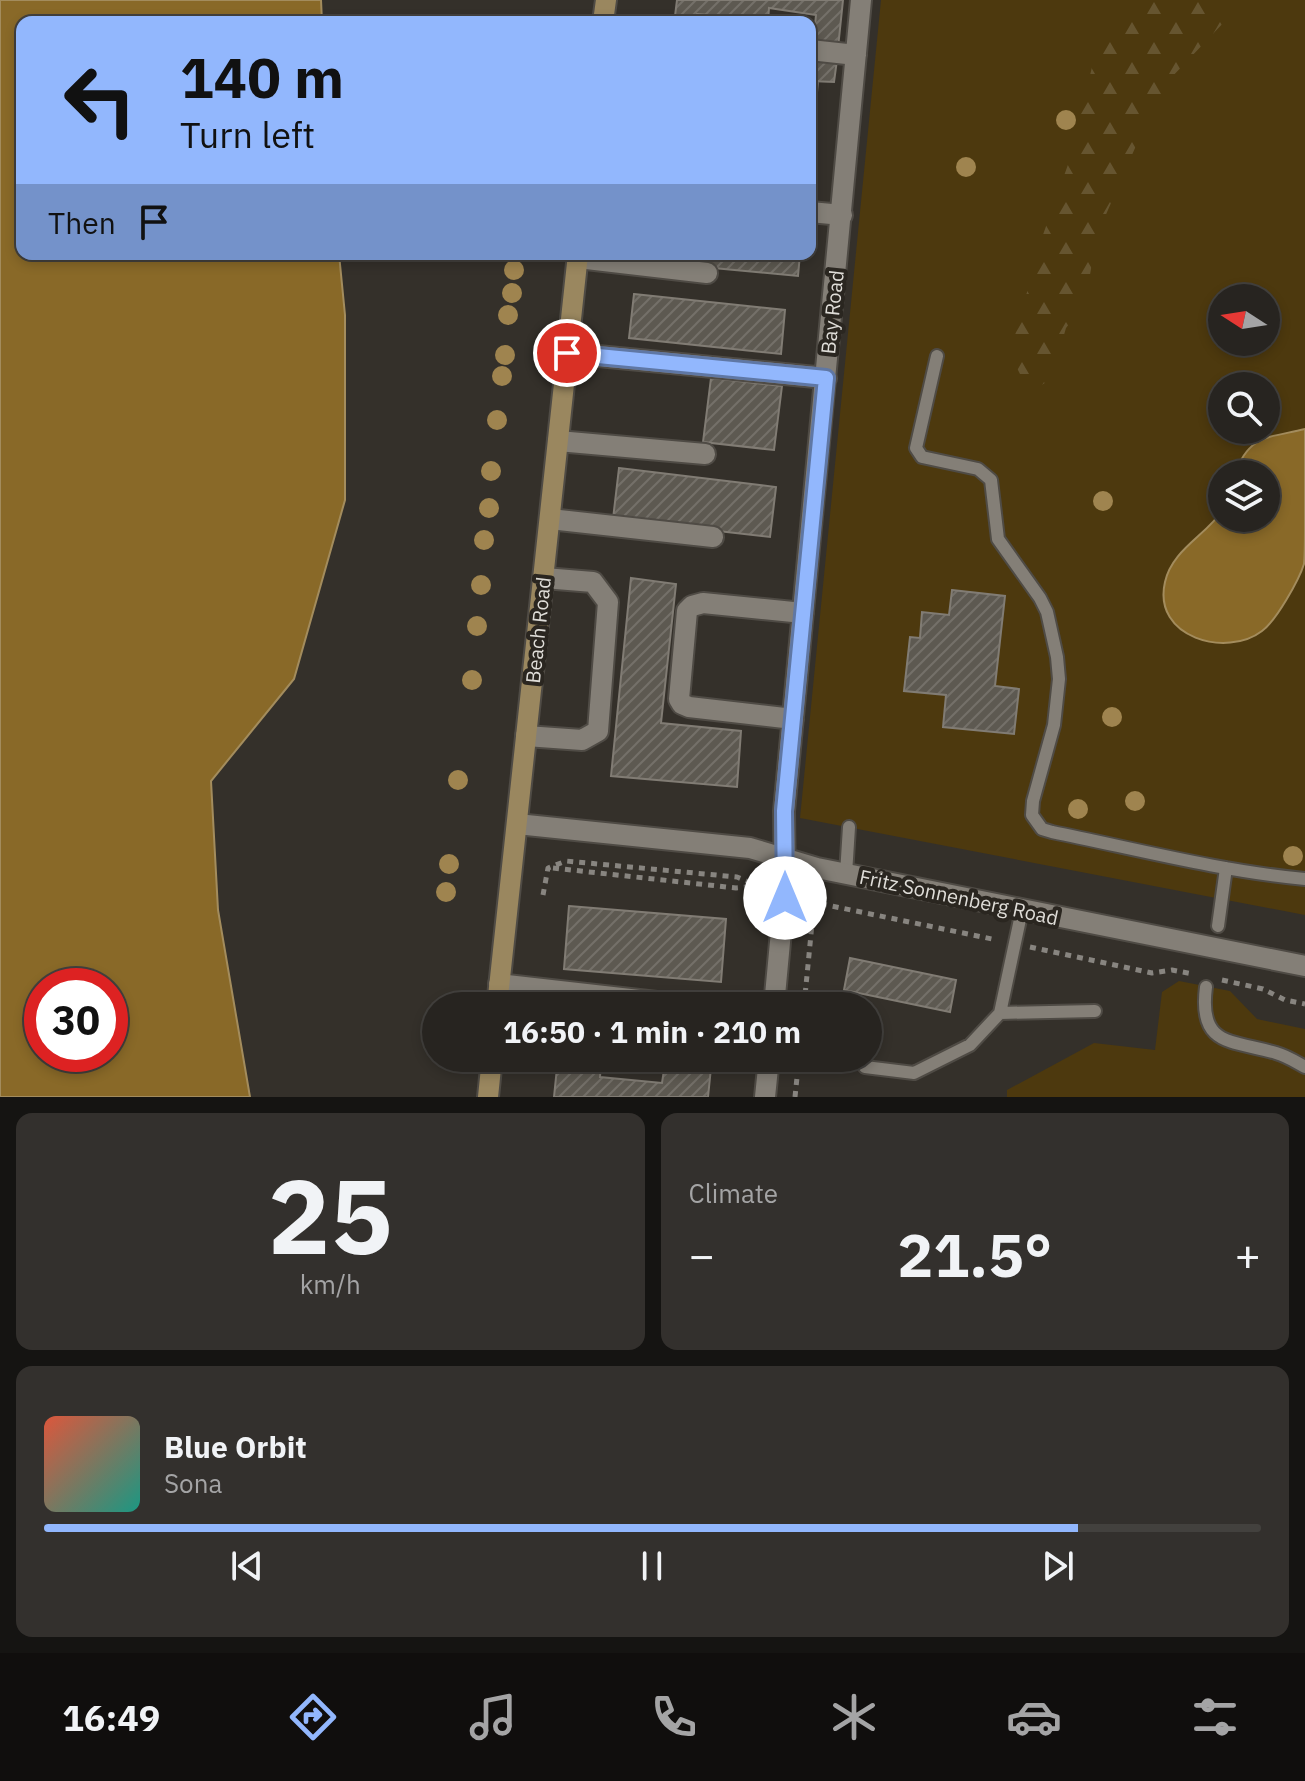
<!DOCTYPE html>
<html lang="en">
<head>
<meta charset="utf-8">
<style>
  :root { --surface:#272420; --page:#33302d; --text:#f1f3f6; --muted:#a4a4a5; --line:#43413e; --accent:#92b7fd }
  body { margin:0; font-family:"IBM Plex Sans",sans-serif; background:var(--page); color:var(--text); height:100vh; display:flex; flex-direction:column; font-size:30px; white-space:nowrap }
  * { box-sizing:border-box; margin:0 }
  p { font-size:26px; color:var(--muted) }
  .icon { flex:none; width:44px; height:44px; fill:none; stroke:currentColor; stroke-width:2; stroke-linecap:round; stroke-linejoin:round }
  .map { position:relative; height:1097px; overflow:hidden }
  .drawer { display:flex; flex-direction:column; gap:16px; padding:16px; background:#151412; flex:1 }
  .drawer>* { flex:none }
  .top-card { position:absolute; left:16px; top:16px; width:800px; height:244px; border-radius:16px; box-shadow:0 4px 12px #0003,0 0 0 2px var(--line); background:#92b7fd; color:#111; overflow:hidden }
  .needle { width:52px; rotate:282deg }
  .fabs { position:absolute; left:1208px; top:284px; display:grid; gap:16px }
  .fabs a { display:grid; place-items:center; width:72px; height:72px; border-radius:50%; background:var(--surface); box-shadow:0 4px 12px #0003,0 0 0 2px var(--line); font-size:40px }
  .speed { position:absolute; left:24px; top:968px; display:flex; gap:16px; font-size:40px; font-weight:700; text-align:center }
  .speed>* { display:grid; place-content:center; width:104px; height:104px; border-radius:50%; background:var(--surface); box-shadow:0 4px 12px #0003,0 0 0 2px var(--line); line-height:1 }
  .speed .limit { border:12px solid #d22; background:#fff; color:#111 }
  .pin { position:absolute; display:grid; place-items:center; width:68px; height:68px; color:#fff; margin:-34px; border:4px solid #fff; border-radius:50%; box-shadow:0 2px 8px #0007 }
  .me { position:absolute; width:88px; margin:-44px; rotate:0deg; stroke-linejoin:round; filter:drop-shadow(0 0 6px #0008) }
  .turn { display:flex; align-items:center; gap:28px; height:168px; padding:0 32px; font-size:36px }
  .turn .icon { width:104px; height:104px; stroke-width:2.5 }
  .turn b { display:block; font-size:56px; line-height:68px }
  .then { display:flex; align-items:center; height:76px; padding:0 32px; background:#0003; gap:16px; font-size:30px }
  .big { font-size:60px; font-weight:700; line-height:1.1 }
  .drawer .card { flex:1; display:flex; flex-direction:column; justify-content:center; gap:12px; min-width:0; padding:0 28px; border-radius:16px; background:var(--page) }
  .drawer .dial { align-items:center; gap:0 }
  .dial b { font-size:104px; line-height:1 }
  .song { display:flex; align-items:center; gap:24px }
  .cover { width:96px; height:96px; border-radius:12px; background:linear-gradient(135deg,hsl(10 70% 55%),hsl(170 70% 35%)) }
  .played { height:8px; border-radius:4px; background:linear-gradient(90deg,var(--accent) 85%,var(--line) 85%) }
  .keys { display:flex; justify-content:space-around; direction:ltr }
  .heat { display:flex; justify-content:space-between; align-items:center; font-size:44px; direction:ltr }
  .drawer .tiles { flex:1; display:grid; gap:16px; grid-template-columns:1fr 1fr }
  .card:last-child { grid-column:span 2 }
  .trip { position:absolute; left:422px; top:992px; width:460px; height:80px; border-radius:40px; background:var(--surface); box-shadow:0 4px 12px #0003,0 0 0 2px var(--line); font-weight:700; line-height:80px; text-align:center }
  .tab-bar { display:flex; height:128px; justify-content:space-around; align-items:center; background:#100e0d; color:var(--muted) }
  .tab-bar .icon { width:56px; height:56px }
  .tab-bar .on { color:var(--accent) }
  .tab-bar b { font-size:36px; color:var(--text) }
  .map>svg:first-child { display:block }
</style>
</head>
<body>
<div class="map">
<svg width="1305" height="1097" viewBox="0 0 1305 1097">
  <defs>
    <pattern id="forest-firs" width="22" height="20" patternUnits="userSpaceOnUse" patternTransform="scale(2)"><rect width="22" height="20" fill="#4d390e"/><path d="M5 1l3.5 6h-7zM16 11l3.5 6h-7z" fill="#665530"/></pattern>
    <pattern id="building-hatch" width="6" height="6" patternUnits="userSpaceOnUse" patternTransform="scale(2)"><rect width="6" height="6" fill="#5d5951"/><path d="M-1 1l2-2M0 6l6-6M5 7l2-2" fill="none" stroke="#747069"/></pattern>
  </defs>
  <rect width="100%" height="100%" fill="#34302a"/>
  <path fill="#4d390e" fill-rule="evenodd" d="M881,0H1305V915L800,818ZM1222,298H1266V342H1222ZM1222,386H1266V430H1222ZM1222,474H1266V518H1222Z
    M1179,981L1230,991L1257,1019L1305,1029V1097H1007V1090L1094,1043L1155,1050L1162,992Z"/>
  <path fill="url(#forest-firs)" d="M1146,0H1236L1227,19L1169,80L1142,132L1104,219L1095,246L1087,292L1079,311L1066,328L1051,379L1037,388H1027L1013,360L1016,326L1031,280L1034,260L1070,159L1092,67L1101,42L1125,12Z"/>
  <path fill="#896928" stroke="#a38c5d" stroke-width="2" fill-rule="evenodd" d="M0,0H321L322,22H22V254H339L345,315V500L294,679L211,781L218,910L250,1097H0ZM42,986H110V1054H42Z
    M1305,429C1305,462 1305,495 1305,527C1305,538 1305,554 1304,564C1299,580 1276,621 1262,631C1227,658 1152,638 1165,582C1172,550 1205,536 1222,511V518H1266V474H1235C1249,434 1269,438 1305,429Z"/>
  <path fill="url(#building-hatch)" stroke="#817c74" stroke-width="2" fill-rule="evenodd" d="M677,0H843L838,48L813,45L816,15L769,8L768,22H723L724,16L697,14L696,17L675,16Z
    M810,57L837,60L834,82L810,81Z
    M810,81H818L810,171Z
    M640,254H800L798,276L639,261Z
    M634,294L785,310L781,354L629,338Z
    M711,378L782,386L774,450L703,442Z
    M619,468L776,487L770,537L613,519Z
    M631,578L676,584L661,723L741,731L737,787L611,776Z
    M952,590L1005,596L995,686L1019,689L1014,734L943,727L946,695L904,691L910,637L920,638L922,612L949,615Z
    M569,906L726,919L721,982L564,969Z
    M850,958L956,980L950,1012L844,990Z
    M558,1058H712L708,1097H554ZM601,1063L664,1070L662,1083L600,1077Z"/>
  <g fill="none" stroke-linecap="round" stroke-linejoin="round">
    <g stroke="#4f4b45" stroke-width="16">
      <path id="lane" d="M937,356L916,448L922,457L978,469L991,480L998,539L1040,598L1047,612L1057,657L1059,679L1054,725L1033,801L1032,815L1042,829L1052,832C1136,849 1220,871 1305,879
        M846,874L849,827
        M1218,926L1226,868
        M1206,987C1198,1047 1232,1040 1276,1053C1287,1056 1296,1062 1305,1067
        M1000,1013L1095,1011
        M865,1067L914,1073L970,1045L1000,1013L1022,910"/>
    </g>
    <g stroke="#4f4b45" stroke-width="24">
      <path id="street" d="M810,50L856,55
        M810,212L842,215
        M578,258L707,273
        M567,353L826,378
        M558,441L705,454
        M550,519L713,537
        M793,719L689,707L682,704L679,699L687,611L692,606L703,603L803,613
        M526,736L582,740L598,731L608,602L593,582L544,578
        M517,824L750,848L817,868L1305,966
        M499,984L692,1006
        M774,1006L785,889L784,811L861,0
        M765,1097L769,1058"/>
    </g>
    <g stroke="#4f4b45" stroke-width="24">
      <path id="secondary" d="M603,22L606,0
        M497,1006L578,254
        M488,1097L492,1058"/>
    </g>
    <path stroke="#888580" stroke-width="5" stroke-dasharray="6 6" stroke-linecap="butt" d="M553,868L736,888L757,886
      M543,895L548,868L566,861L737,877L758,886L755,914
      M808,907L813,895
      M1030,947L1152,973L1172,970L1193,974
      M1222,980L1263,989L1285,1000L1305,1004
      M804,1006L812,924L817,903L997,940
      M795,1097L799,1058"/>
    <use href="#lane" stroke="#847f77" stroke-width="12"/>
    <use href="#street" stroke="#847f77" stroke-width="20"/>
    <use href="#secondary" stroke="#9a875f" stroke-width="20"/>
  </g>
  <g fill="#9f844f">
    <circle cx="1066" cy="120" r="10"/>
    <circle cx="966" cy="167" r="10"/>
    <circle cx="514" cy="270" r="10"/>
    <circle cx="512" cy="293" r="10"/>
    <circle cx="508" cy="315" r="10"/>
    <circle cx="505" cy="355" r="10"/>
    <circle cx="502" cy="376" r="10"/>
    <circle cx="497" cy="420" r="10"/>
    <circle cx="491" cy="471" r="10"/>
    <circle cx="1103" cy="501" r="10"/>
    <circle cx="489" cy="508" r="10"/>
    <circle cx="484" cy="540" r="10"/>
    <circle cx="481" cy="585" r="10"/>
    <circle cx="477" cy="626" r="10"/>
    <circle cx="472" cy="680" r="10"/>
    <circle cx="1112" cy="717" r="10"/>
    <circle cx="458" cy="780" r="10"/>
    <circle cx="1135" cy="801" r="10"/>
    <circle cx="1078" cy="809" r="10"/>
    <circle cx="1293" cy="856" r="10"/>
    <circle cx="449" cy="864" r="10"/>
    <circle cx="446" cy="892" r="10"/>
  </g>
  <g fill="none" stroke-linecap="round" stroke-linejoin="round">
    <g stroke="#5f77a4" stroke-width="20">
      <path id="route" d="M567,353L826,378L784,811L785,898"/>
    </g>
    <use href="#route" stroke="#92b7fd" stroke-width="14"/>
  </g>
  <g text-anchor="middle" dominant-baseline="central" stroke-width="8" stroke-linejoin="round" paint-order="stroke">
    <g font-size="20" fill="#dfddd8" stroke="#2a2620">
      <text transform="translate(832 312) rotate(-84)">Bay Road</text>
      <text transform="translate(538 630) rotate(-84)">Beach Road</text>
      <text transform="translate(959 897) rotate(12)">Fritz Sonnenberg Road</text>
    </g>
  </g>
</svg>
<div class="fabs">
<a><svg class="needle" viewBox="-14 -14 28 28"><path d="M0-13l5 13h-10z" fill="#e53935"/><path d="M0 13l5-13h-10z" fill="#a4a4a5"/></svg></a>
<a><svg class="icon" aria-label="search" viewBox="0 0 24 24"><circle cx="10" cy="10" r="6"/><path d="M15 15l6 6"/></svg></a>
<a><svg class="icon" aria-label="layers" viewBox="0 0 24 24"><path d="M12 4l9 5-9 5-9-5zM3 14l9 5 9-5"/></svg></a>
</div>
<div class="speed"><div class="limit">30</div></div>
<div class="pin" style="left:567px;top:353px;background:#d93025"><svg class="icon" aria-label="arrive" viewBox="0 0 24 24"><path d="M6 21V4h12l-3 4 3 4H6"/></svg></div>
<svg class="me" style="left:785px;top:898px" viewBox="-20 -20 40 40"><circle r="19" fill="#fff"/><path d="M0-13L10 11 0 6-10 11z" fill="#92b7fd"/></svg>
<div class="trip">16:50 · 1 min · 210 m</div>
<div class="top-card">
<div class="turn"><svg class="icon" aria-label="left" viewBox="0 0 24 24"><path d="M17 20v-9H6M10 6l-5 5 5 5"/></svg><div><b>140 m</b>Turn left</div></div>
<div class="then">Then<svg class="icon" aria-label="arrive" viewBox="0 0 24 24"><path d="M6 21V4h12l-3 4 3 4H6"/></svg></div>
</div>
</div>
<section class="drawer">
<div class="tiles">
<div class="card dial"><b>25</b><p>km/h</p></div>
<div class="card"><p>Climate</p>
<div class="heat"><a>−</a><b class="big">21.5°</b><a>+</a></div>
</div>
<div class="card">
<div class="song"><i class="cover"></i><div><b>Blue Orbit</b><p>Sona</p></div></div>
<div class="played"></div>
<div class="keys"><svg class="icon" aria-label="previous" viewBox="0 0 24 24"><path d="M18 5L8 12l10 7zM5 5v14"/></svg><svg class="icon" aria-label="pause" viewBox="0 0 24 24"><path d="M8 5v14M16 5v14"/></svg><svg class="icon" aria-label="next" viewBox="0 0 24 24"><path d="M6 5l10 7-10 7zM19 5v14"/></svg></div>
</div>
</div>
</section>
<nav class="tab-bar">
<b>16:49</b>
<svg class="icon on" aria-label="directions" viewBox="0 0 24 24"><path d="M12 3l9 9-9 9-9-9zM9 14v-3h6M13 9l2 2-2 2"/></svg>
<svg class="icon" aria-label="music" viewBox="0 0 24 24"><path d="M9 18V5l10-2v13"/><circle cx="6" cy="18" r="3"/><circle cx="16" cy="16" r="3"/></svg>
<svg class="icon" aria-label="phone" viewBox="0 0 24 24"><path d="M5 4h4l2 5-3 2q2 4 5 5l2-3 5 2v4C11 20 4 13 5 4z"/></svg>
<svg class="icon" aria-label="climate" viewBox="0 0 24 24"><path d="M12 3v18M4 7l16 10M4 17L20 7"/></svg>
<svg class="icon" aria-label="car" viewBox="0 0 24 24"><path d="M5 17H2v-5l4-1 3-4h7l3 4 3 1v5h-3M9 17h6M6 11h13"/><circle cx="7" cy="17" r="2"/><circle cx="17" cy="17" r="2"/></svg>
<svg class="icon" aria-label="filters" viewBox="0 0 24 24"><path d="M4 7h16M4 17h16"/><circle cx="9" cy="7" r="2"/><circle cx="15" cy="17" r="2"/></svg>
</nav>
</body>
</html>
